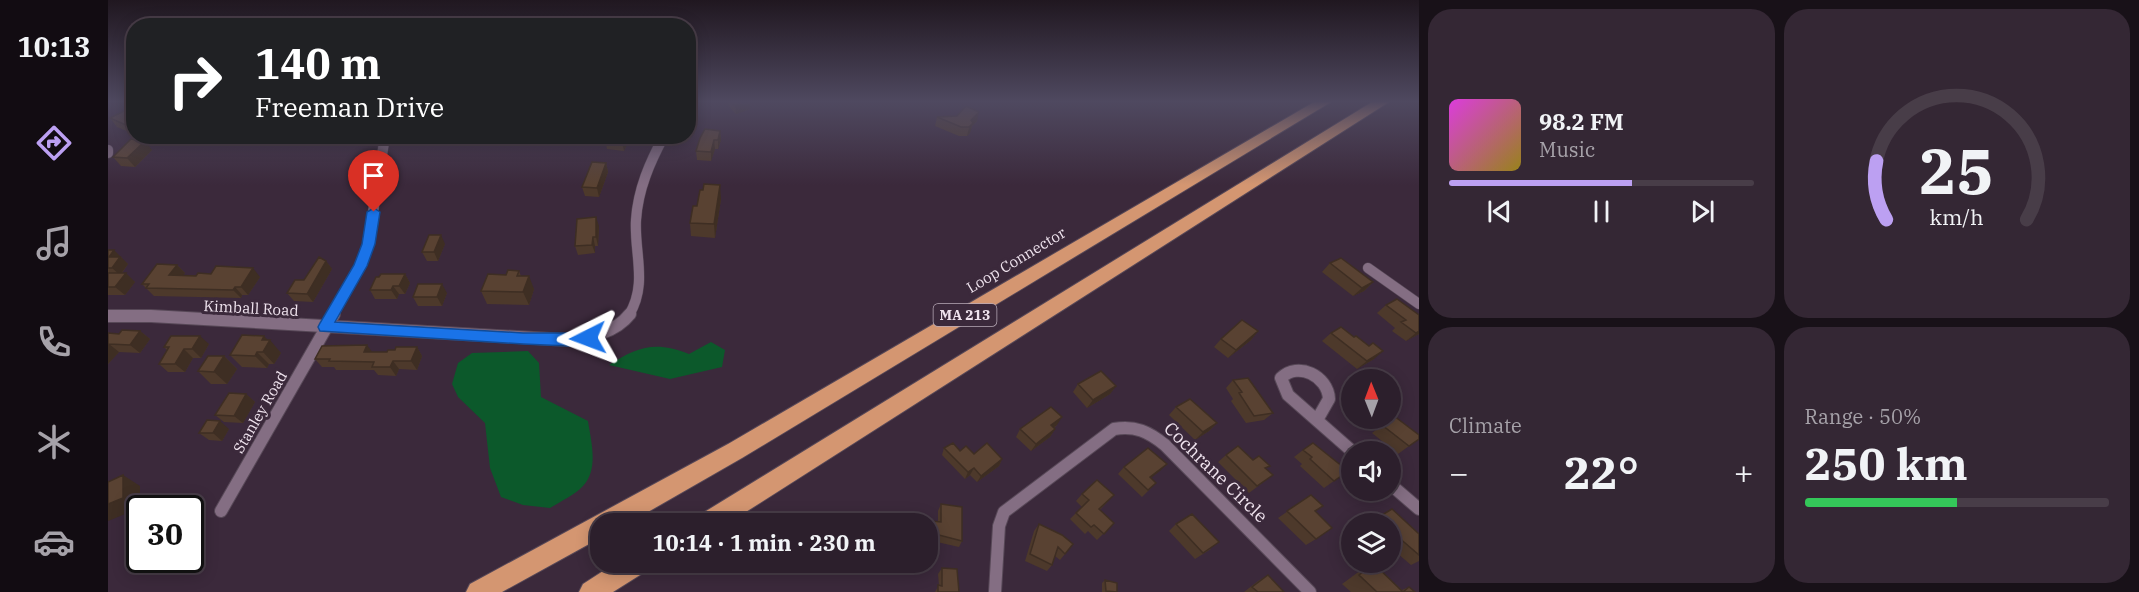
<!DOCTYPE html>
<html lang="en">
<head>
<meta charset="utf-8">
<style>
  :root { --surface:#2c1f2c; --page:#342734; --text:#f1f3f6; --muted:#a6a2a9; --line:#483d48; --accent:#bca0f2 }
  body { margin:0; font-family:"IBM Plex Serif",serif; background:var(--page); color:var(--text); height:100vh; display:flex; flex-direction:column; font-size:22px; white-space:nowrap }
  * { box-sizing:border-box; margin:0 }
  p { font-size:20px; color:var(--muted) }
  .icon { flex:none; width:33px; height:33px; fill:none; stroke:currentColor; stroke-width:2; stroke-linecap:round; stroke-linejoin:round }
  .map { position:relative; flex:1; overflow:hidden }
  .drawer { display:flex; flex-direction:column; gap:9px; padding:9px; background:#181118; width:720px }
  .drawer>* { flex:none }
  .guide { position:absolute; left:18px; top:18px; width:570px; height:126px; border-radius:24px; box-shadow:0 3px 15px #0003,0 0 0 2px var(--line); background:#202124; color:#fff; overflow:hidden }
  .needle { width:39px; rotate:359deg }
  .fabs { position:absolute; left:1233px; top:369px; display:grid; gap:12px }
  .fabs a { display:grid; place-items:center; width:60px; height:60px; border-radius:50%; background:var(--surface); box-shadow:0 3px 15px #0003,0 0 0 2px var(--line); font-size:30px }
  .speed { position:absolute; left:18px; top:495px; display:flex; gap:12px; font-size:30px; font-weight:700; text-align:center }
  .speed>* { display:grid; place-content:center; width:78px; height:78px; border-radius:50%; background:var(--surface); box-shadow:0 3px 15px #0003,0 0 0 2px var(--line); line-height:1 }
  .speed .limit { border:3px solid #111; border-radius:9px; background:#fff; color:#111 }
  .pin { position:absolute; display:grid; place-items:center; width:51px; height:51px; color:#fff; margin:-62px -26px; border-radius:50% 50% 50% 0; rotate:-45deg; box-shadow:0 0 6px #0007 }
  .pin .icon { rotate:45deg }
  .me { position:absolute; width:66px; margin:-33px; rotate:267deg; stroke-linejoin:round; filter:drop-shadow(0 0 4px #0008) }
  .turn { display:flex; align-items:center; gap:21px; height:126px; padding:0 30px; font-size:27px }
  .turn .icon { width:78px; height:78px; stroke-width:2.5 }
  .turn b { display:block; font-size:42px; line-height:51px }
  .big { font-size:45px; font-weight:700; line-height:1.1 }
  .drawer .tile { flex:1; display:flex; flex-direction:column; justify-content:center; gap:9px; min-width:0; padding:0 21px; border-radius:24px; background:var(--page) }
  .drawer .dial { align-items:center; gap:0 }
  .dial svg { height:156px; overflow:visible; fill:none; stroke:var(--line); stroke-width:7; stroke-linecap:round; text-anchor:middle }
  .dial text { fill:var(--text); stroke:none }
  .song { display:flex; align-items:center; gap:18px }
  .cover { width:72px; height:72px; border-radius:9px; background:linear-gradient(135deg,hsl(300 70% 55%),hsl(50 70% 35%)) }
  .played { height:6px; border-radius:3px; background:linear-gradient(90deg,var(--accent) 60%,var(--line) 60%) }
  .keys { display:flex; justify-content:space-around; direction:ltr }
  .heat { display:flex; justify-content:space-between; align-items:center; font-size:33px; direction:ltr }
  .charge { height:9px; border-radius:4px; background:linear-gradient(90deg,#34c759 50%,var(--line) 0) }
  .drawer .tiles { flex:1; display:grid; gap:9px; grid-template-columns:repeat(2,1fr) }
  .trip { position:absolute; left:482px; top:513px; width:348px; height:60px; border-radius:24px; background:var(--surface); box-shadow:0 3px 15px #0003,0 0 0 2px var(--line); font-weight:700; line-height:60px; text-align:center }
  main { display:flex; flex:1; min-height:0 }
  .tabs { display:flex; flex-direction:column; width:108px; justify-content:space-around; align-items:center; background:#120c12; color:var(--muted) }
  .tabs .icon { width:42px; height:42px }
  .tabs .active { color:var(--accent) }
  .tabs b { font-size:27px; color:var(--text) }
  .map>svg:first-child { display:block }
</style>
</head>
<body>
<main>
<nav class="tabs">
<b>10:13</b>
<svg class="icon active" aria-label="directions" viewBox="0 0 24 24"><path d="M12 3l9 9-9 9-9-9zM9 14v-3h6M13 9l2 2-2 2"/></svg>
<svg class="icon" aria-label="music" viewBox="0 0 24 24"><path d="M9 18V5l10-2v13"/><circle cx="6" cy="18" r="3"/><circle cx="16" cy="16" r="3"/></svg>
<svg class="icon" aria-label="phone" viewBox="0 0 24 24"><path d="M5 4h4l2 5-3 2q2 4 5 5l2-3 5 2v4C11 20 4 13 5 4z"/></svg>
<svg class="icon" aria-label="climate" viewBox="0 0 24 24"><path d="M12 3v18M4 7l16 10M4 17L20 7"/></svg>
<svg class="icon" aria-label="car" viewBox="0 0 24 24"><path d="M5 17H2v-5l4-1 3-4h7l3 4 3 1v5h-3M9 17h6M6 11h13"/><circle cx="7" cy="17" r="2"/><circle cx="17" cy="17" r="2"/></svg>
</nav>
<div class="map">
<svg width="1311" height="592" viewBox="0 0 1311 592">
  <rect width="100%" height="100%" fill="#3b293b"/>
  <path fill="#0c592b" d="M603,342L617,350L614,367L562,379L501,365C530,346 548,341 581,354Z
    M420,351L431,363L433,397L480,421C483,441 491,469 475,486C467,495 453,501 442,508L415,505L393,497L382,468L377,423L350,397L344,384L350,363L364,353Z"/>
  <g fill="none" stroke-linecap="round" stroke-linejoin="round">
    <g stroke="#574857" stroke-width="11">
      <path id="street-far1" d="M580,105L584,102
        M0,150V153
        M1260,268L1311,304
        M225,315L253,266L260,244L277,136
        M521,315C540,284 526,253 528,220C530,189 542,162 556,136"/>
    </g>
    <g stroke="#574857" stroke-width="14">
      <path id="street" d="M0,316H43L460,340C483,337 507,333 522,314
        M1209,420L1221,399C1220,376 1190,361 1173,378L1180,395L1245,452
        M1282,484L1311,509
        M113,511L226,314
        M887,592L891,526L896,512L1006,429C1027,425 1041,432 1057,445L1202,592"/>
    </g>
    <g stroke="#574857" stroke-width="2">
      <path id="highway" d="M1206,102H1223L634,458L519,524H492V538L394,592H358L362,584L620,444Z
        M1264,102H1281L619,524H587L590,516Z
        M509,562H543L540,570L505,592H471L475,584Z"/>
    </g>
    <use href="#street-far1" stroke="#846e83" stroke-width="10"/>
    <use href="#street" stroke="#846e83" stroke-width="12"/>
    <use href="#highway" fill="#d49671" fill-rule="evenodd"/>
  </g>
  <path fill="#4d392b" d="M620,102H642V109L628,114L621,106Z
    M26,109V134L9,127L2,118Z
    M849,116L869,121L864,126L862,133L859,136H851L827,126L829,117Z
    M612,131L613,140L610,149H607L603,161L589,160L588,151Z
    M499,136H523L516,151L499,149L497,140Z
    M44,150L27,167L13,166L5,157Z
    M498,163L500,172L491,197L477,196L474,187Z
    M613,199L607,238L583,236L582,223L589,206Z
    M491,226L490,246H487V253L470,255L467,246Z
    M337,244L330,261H319L314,252Z
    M0,250L14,258V259L20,264L14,273L27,282L17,295H0Z
    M218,261L224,269L205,302L186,301L179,293Z
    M1222,263L1265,282L1256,291L1245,296L1214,272Z
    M69,265L77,273L75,275L152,277L140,295H134L133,298L46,296L34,284Z
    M411,271L413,276L426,289L421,305L379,304L373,291L398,275Z
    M297,274L302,283L297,294H291L289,299H267L262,290L271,277Z
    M339,293L334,306H310L305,297Z
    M1278,305L1311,315V334L1298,341L1284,331L1287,328L1269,313Z
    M32,331L42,339L32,353L11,352L0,364V333L11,334Z
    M1150,331L1143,340L1120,358L1106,347L1113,339Z
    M1223,333L1266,359L1249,369L1214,341Z
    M160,340L173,353L166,364H161L159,368L134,367L122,355Z
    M101,344L93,358H85L77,372H60L51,364L59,350L56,347Z
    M309,347L314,356L309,370L291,369L288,376L270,375L266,370H228L226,367H214L207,359L264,352H279L287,350Z
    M116,356L129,369L119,384H103L90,371Z
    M1125,380L1165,413L1156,420L1138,423L1123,401L1125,399L1118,388Z
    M970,384L1008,386L1002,394L979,408L965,392Z
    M138,394L147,402L135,423L116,422L107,415Z
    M1068,407L1109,423L1101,431L1087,440L1061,415Z
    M1286,416L1301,446L1290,454L1264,433Z
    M949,425L946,428L947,429L942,437L923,451L908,437L912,429Z
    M121,429L114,441L101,440L91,433Z
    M836,448L852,451L894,459L891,466L869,482L862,475L857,479L834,455Z
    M1195,450L1240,471L1216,488L1192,466L1194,464L1186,457Z
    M1118,455L1145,460L1158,469L1165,475L1141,493L1110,462Z
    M1059,464L1043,478L1048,483L1034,497L1010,474L1016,467Z
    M974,494L1006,495L992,510L1006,523L989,540L980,531L977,534L962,519L974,507L968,501Z
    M1203,495L1207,511L1208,539L1198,545L1170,518Z
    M833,504L854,541L851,547L820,540V528L823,521L830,522V511Z
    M1284,509L1311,534V561L1303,565L1282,547V524H1260Z
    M931,524L957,554L952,560L947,556L944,565L939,571L917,561L926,531Z
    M1068,524L1103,549L1087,559L1061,531Z
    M1266,564L1294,590L1301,587L1307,592H1243L1234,584L1249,573Z
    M834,568L851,592H827L831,585L830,574Z
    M1160,575L1176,592H1136L1150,581Z
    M997,580L1009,592H994V583Z"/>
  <path fill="#3e2e23" d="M637,102H642V109L628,114L627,105Z
    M871,112L869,121L864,126L862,133L859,136L863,120Z
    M26,123V133L20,126Z
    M612,131L613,140L610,149V140Z
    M517,136H523L516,151L514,142Z
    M606,140L607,149L603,161V152Z
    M37,141L44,150L27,167L19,158Z
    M498,163L500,172L491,197L489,188Z
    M612,185L613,199L607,238L606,224Z
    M488,217L491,226L490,246L488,237Z
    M333,235L337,244L330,261L326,252Z
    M485,237L487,246V253L484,245Z
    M6,250L20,264L12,275L4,268L1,257Z
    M218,261L224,269L205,302L199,294Z
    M69,265L77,273L69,283L61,275Z
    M145,268L152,277L140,295L133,287Z
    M18,273L27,282L17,295L7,287Z
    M297,274L302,283L297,294L291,286Z
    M421,276L426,289L421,305L415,292Z
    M1265,282L1256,291L1245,296L1254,288Z
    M334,284L339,293L334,306L329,297Z
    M285,286L291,294L289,299L283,290Z
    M127,287L134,295L133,298L125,290Z
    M32,331L42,339L32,353L22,345Z
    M1150,331L1143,340L1120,358L1128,350Z
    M1311,331V334L1298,341L1308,333Z
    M92,336L101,344L93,358L84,349Z
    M156,336L161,341L162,340L173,353L166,364L155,352L154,340Z
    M1,344L11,352L0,364V345Z
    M259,345L265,353L256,352Z
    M309,347L314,356L309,370L303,361Z
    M76,349L85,358L77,372L67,364Z
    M1275,351L1266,359L1249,369L1259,361Z
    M149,352L161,364L159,368L147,356Z
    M116,356L129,369L119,384L106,372Z
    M285,361L291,369L288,376L282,367Z
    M1008,386L1002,394L979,408L985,400Z
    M138,394L147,402L135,423L126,416Z
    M954,417L949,425L938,433L943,425Z
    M112,421L121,429L114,441L105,433Z
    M1109,423L1101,431L1087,440L1095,432Z
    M947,429L942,437L923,451L928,444Z
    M894,459L891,466L869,482L873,476Z
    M1059,464L1052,471L1035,484L1042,477Z
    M866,468L862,475L857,479L860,472Z
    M15,475L32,486V508L0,521V504Z"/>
  <path fill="#594232" stroke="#3e2e23" stroke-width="1.5" d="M624,102H637L627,105Z
    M858,106L871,112L863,120L865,123L861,127H853L829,117L849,116Z
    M22,108L26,109V123L20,126L2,118Z
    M597,129L612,131L610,140H606L603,152L588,151L592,138Z
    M499,136H517L514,142L497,140Z
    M23,139L37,141L19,158L5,157Z
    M484,162L498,163L489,188L474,187Z
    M596,184L612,185L606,224L582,223L585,206H589L592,190H595Z
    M488,217V237H485L484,245L467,246L469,219Z
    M321,235H333L326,252H314Z
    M0,250H6L1,257H12L4,268H0Z
    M211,257L218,261L199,294L179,293L187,280H196Z
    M1233,258L1265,282L1254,288L1222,263Z
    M49,264L69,265L61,275L88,276L90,273L103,274L108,266L145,268L133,287H127L125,290L38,288L41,284H34Z
    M400,270L411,271L409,276H421L415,292L373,291L380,274L398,275Z
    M0,273H18L7,287H0Z
    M273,274H297L291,286H285L283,290H262L268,277H271Z
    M310,284H334L329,297H305Z
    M1289,299L1311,315V331L1308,333L1293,322L1298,320L1278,305Z
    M1134,320L1150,331L1128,350L1113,339Z
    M1233,327L1246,337L1248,336L1261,346L1265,343L1275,351L1259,361L1223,333Z
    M14,330L32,331L22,345L1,344L0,345V333L11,334Z
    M134,335L156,336L154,340H162L155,352H149L147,356L122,355Z
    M63,336H92L84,349H76L67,364H51L61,347H56Z
    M259,345L256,352H279L280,350H287L288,347H309L303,361H285L282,367H264L266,362L221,361L222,359H207L214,346Z
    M100,356H116L106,372L90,371Z
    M993,371L1008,386L985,400L970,384Z
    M1140,378L1165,413L1146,416L1131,393L1134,392L1125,380Z
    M121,393L138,394L126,416L107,415Z
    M1082,399L1109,423L1095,432L1068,407Z
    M943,407L954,417L943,425L947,429L928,444L912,429Z
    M1286,416L1311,435V439L1301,446L1274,425Z
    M99,420L112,421L105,433H91Z
    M845,443L852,451L858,446L866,454L879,443L894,459L873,476L866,468L860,472L836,448Z
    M1205,443L1240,471L1226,481L1202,459L1204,457L1195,450Z
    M1130,446L1145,460L1151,456L1162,466L1157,468L1165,475L1149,486L1118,455Z
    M1040,448L1059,464L1042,477L1048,483L1040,490L1016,467Z
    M15,475V498L0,504V482Z
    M989,480L1006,495L991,509L1006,523L996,534L986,525L983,527L968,513L981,500L974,494Z
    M1203,495L1215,506L1207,511L1224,528L1208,539L1179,511Z
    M833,504L854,507V541L823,533V521L833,522Z
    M1284,509L1311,534V555L1282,530V524H1275L1269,518Z
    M1084,514L1111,542L1095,553L1068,524Z
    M931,524L954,535L965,544L957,554L950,547L944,565L922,554Z
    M1266,564L1295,592L1301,587L1307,592H1269L1251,575Z
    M834,568L849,569L851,592H830V585L834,586Z
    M1160,575L1176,592H1150L1144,587Z
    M997,580L1009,583V592L998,591Z"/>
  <linearGradient id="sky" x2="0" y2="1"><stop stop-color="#201720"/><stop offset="0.55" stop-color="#4f4960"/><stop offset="1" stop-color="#4f4960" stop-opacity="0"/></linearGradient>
  <rect width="1311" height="185" fill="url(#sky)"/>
  <path fill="#1a73e8" stroke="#114b97" stroke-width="1.5" d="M266,208L272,212L267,244L259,266L227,322L415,333H480L485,334L487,338L485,343L460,346L415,344L212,331L210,327L212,323L246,265L254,244L259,212Z"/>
  <g text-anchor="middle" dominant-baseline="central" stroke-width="6" stroke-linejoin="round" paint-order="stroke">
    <rect fill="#3b293b" stroke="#b9abb8" stroke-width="1.5" x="825.5" y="304" width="63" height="22" rx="4.5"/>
    <g font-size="14" font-weight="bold" fill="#efe3ee">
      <text x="857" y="315">MA 213</text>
    </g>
    <g font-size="15" fill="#efe3ee" stroke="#3b293b">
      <text transform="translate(908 260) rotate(-31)">Loop Connector</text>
      <text transform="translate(143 308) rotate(3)">Kimball Road</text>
      <text transform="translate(152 412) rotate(-60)">Stanley Road</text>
    </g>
    <g font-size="18" fill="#efe3ee" stroke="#3b293b">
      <text transform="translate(1108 472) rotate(44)">Cochrane Circle</text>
    </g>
  </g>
</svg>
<div class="fabs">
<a><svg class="needle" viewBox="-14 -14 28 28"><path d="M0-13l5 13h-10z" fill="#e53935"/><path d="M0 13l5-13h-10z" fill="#a6a2a9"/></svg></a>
<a><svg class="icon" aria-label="sound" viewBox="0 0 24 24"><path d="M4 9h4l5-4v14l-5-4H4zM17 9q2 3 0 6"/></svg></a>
<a><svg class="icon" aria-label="layers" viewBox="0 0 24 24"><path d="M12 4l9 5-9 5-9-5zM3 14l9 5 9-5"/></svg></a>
</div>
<div class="speed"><div class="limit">30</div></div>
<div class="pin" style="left:266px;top:212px;background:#d93025"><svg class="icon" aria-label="arrive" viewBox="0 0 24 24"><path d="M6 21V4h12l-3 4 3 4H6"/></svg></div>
<svg class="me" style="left:480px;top:338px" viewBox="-20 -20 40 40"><path d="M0-17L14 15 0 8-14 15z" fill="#1a73e8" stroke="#fff" stroke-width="4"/></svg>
<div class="trip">10:14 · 1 min · 230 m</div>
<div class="guide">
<div class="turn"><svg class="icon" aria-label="right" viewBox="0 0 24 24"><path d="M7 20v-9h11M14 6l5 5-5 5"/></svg><div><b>140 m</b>Freeman Drive</div></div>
</div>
</div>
<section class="drawer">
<div class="tiles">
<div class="tile">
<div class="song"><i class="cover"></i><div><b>98.2 FM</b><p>Music</p></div></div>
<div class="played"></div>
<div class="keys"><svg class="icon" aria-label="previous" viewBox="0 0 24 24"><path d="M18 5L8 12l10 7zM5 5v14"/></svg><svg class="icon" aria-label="pause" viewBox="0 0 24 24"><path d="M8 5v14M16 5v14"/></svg><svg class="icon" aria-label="next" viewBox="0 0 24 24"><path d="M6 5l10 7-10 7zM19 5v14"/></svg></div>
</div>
<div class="tile dial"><svg viewBox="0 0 100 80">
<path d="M14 69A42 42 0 1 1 86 69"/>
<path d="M14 69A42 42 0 0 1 9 39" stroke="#bca0f2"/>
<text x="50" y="56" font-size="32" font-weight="700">25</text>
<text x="50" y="72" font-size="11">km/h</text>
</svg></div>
<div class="tile"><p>Climate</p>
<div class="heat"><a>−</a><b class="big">22°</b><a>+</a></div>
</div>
<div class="tile"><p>Range · 50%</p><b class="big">250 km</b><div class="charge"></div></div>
</div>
</section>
</main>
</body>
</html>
